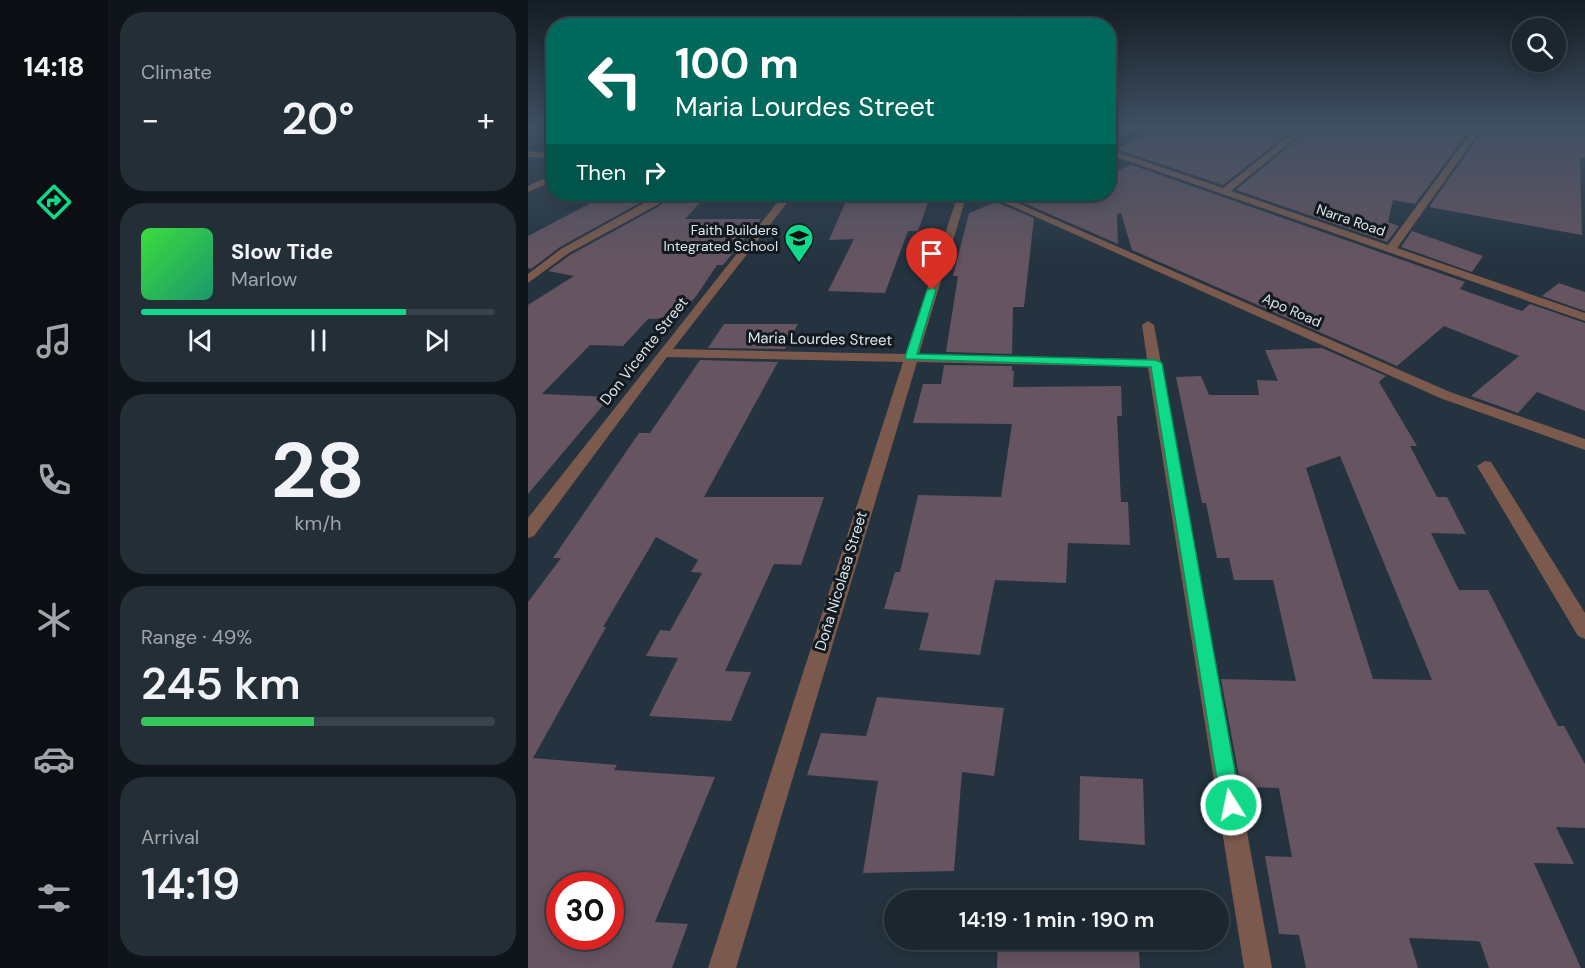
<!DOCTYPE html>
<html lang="en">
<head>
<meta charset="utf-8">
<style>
  :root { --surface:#1b262f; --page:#242e37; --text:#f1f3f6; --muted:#a0a5aa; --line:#39434b; --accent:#11d98a }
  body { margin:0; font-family:"DM Sans",sans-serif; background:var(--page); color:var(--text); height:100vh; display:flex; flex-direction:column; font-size:22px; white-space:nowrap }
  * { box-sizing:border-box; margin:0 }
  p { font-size:20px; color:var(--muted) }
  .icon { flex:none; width:33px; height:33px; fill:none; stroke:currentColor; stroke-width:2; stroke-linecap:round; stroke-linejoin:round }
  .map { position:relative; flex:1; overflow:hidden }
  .details { display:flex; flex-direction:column; gap:12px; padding:12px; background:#0f151a; width:420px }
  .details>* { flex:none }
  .top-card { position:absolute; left:18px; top:18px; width:570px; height:183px; border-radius:24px; box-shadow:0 3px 15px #0003,0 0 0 2px var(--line); background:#00695c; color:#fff; overflow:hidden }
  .buttons { position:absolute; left:984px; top:18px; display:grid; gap:12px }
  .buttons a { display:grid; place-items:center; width:54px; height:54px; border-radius:50%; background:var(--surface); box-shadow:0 3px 15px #0003,0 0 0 2px var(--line); font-size:30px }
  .speed { position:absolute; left:18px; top:872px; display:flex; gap:12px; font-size:30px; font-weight:700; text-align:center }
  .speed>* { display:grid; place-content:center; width:78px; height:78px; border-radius:50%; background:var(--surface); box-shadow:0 3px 15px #0003,0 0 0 2px var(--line); line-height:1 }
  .speed .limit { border:9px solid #d22; background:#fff; color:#111 }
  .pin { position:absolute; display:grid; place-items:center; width:51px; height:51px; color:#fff; margin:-62px -26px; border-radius:50% 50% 50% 0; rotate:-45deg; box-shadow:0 0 6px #0007 }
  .pin .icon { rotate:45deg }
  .me { position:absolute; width:66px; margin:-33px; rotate:350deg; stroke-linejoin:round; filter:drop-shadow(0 0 4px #0008) }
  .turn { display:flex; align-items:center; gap:21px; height:126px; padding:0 30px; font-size:27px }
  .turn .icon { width:78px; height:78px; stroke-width:2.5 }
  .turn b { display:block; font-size:42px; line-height:51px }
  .then { display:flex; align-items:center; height:57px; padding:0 30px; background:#0003; gap:12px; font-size:22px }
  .big { font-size:45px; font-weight:600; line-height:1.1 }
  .details .widget { flex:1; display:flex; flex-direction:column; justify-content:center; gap:9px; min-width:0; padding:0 21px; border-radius:24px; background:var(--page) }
  .details .dial { align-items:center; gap:0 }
  .dial b { font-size:78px; line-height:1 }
  .song { display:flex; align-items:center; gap:18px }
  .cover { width:72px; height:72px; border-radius:9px; background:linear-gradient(135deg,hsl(120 70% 55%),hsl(160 70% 35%)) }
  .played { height:6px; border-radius:3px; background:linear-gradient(90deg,var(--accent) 75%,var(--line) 75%) }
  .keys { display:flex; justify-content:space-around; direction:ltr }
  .heat { display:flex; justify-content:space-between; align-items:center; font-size:33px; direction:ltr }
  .charge { height:9px; border-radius:4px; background:linear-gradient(90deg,#34c759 49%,var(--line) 0) }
  .trip { position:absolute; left:356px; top:890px; width:345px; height:60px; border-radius:30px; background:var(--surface); box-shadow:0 3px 15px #0003,0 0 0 2px var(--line); font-weight:600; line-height:60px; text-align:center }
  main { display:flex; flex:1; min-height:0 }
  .menu { display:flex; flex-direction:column; width:108px; justify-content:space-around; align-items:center; background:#0b0f13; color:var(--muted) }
  .menu .icon { width:42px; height:42px }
  .menu .on { color:var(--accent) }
  .menu b { font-size:27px; color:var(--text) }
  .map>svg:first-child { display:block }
</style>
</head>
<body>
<main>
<nav class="menu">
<b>14:18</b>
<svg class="icon on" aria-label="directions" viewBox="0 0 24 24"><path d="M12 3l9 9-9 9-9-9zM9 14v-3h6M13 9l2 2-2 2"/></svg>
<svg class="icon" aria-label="music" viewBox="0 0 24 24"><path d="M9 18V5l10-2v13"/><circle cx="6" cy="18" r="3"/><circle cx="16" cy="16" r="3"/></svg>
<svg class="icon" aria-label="phone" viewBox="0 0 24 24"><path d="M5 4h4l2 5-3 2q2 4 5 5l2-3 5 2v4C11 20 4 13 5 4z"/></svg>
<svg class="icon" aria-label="climate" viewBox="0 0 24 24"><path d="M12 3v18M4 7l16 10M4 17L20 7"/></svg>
<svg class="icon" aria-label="car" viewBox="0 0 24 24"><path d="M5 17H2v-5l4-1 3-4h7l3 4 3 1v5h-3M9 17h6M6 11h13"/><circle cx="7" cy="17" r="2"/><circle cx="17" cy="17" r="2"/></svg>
<svg class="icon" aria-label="filters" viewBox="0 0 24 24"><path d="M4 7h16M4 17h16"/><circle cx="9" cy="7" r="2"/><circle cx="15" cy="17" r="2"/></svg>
</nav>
<section class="details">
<div class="widget"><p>Climate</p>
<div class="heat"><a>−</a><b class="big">20°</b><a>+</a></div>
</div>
<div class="widget">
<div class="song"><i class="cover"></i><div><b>Slow Tide</b><p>Marlow</p></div></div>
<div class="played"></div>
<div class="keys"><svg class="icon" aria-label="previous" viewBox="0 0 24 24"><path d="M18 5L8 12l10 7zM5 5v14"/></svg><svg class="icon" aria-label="pause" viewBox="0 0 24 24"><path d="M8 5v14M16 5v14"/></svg><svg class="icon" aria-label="next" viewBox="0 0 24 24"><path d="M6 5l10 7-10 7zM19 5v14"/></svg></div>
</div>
<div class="widget dial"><b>28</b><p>km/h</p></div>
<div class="widget"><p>Range · 49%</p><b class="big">245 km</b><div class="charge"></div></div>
<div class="widget"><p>Arrival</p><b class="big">14:19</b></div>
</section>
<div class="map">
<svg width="1057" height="968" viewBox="0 0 1057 968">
  <rect width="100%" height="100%" fill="#24333f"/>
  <path fill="#665460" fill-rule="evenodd" d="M634,127H769L695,185L588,149Z
    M783,127H944L887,204L865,200L860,222L871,226L859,242L708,190Z
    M957,127H1057V158L1052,157L1054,235L901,207Z
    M604,165L937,282L932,289L994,311L1002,304L1057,323V411L1009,392L990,413L943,396L991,356L916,326L869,366L604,250L593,213L589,214L590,244L480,196L487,194H508L507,202L529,194H580V174Z
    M80,194H128L32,247L3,269L0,268V236Z
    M144,194H180L157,219H233L195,265H189L169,295L149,318L120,319L95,346L62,345L14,394L82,397L0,494V305L46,276L20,271L42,255L130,207Z
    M321,194H403L390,231H380L357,293L300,291L326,239L301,240Z
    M468,202L506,218L496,307H485L484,354L418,352L430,276H425L441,213Z
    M884,231L955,256L944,272L873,247Z
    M1031,283L1057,292V311L1014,296Z
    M196,324H270L257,349L180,348Z
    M794,348L858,376L851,382L889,446H882L909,497H919L938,534L903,533L931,590H960L1030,726H1036L1057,764V828L1028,827L1046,864L1006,863L1053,968H961L952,942L948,941L881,938L890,968H778L771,935L751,934L737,856L764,857L751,788L713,787L693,679L768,681L745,580H706L701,558H689L678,503H674L648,377L673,376L681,395H731L729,380L750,381L737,350ZM812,456L904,680L845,679L778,468Z
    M172,360L250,362L176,497H296L273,565L246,564L197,671L223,672L203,721L121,716L150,658L118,656L132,630L142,631L174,573L163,572L170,560L128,537L75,627H78L5,758L89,765L86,770L187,777L127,922L160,924L144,968H0V602L33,558H25L111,433H122ZM32,885H82V936H32Z
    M416,365L484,366V371H486L485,387L593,386L594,416H589L593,502H600L602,545L540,543L538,583L467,580L452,655L391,650L401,613L356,609L367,572H372L390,495L473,497L484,424L385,423L395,384H413Z
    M349,697L476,708L466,776L434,772L426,871L335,873L350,781L279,775L293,733L338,736Z
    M552,776L615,779L617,845L551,840Z
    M470,939H610L612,968H469Z"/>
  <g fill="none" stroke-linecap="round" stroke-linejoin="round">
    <path fill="#7b5a4d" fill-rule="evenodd" d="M603,127H612L580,144V139Z
      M772,127H781L703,191L860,245L947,127H955L869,248L1057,313V321L580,154V149L695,188Z
      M0,151L26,154V159L0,157Z
      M26,174V181L0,192V186Z
      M132,194H142L129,205L41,253L0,283V274L33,249Z
      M256,194H266L145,349L378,354L430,194H439L391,354L619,359L614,325L620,321L626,325L744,968H716L620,367L389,362L208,968H180L375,362L139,357L6,536L0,538V518Z
      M957,461L963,462L1057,613V639L1050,636L949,466Z"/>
    <path fill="#7b5a4d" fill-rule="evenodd" d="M457,194H469L922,392L1057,439V450L912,398Z"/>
  </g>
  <linearGradient id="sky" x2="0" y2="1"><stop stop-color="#141c23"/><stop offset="0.48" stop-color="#3f5063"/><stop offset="1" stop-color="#3f5063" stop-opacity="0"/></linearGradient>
  <rect width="1057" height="262" fill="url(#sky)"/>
  <path fill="#11d98a" stroke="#0b8d5a" stroke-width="1.5" d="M404,287L408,290L389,354L628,360L634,363L713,805L710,812L703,815L696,812L693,805L623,367L378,359L377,357L399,290Z"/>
  <defs>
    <g id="school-pin" transform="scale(1.5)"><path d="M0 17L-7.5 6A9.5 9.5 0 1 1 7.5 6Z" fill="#11d98a" stroke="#131a1f"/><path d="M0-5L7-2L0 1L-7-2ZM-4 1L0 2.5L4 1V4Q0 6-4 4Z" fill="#111"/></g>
  </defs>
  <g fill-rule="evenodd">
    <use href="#school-pin" x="271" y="238"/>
  </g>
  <g text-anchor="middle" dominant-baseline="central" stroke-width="6" stroke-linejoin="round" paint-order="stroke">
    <g font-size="14" fill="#dde6ee" stroke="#131a1f">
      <text transform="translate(823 220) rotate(19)">Narra Road</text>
      <text transform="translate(764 310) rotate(24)">Apo Road</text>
    </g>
    <g font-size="14" fill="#dde6ee" stroke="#131a1f" text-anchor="end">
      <text x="250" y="230">Faith Builders<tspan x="250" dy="16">Integrated School</tspan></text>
    </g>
    <g font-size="15" fill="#dde6ee" stroke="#131a1f">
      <text transform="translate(292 339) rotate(1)">Maria Lourdes Street</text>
      <text transform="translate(116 351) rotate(-52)">Don Vicente Street</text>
      <text transform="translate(313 581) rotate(-73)">Doña Nicolasa Street</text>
    </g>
  </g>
</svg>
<div class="buttons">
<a><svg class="icon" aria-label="search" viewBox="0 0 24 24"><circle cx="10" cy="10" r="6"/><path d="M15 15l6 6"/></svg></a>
</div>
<div class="speed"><div class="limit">30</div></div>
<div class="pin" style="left:404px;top:290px;background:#d93025"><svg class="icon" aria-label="arrive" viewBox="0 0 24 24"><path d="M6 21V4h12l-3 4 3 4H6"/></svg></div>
<svg class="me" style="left:703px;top:805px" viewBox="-20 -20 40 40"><circle r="17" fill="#11d98a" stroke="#fff" stroke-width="3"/><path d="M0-11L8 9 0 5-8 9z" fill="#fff"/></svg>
<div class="trip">14:19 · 1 min · 190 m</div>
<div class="top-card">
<div class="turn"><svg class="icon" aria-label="left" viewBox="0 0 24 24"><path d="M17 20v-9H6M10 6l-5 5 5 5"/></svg><div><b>100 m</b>Maria Lourdes Street</div></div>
<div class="then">Then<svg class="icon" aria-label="right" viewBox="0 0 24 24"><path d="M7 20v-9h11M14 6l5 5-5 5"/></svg></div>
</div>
</div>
</main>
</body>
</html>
